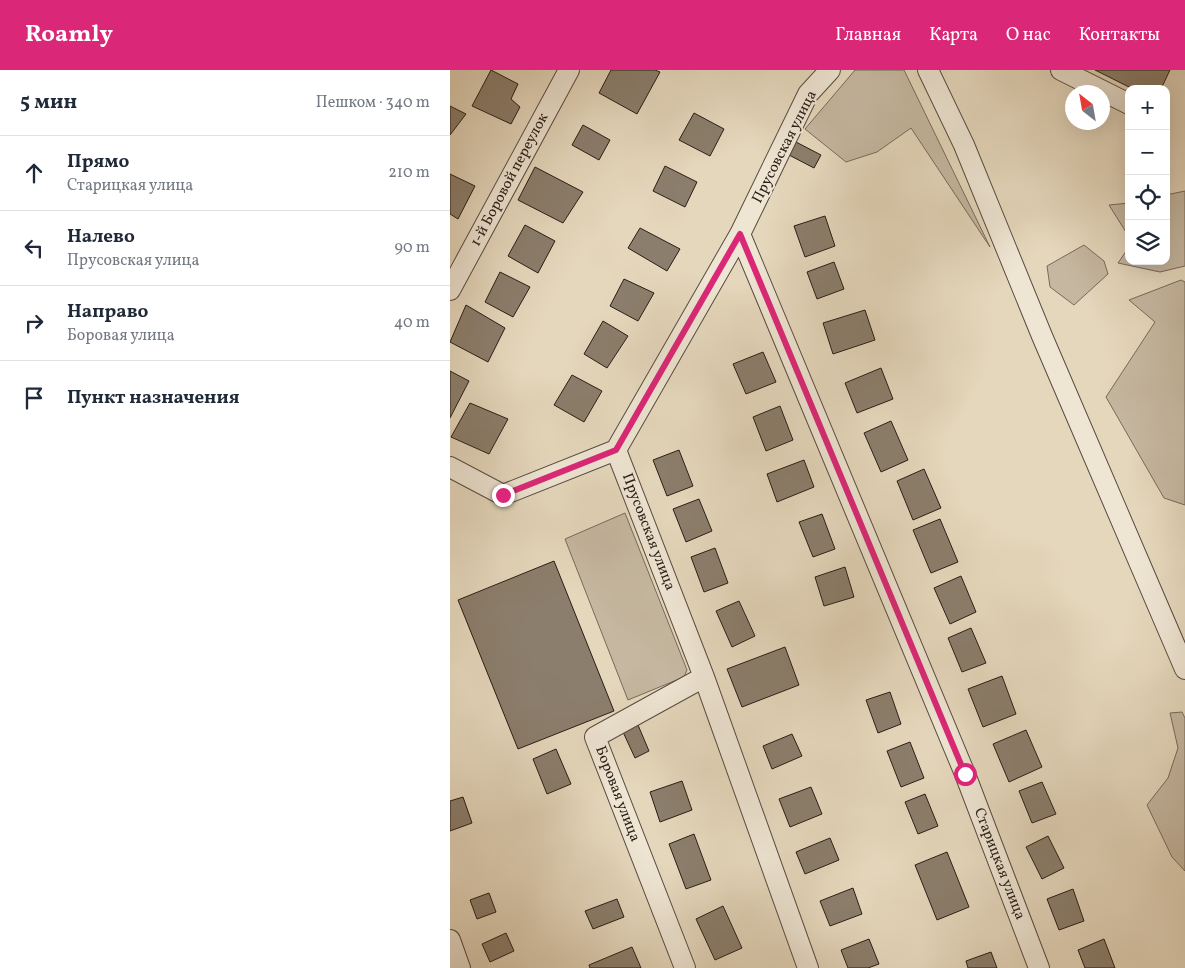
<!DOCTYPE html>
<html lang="ru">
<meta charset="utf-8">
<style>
:root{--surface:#fff;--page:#f2f2f3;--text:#1f2937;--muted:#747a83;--line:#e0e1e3;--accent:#db2777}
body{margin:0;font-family:Vollkorn,serif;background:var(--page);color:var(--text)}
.controls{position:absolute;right:15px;top:15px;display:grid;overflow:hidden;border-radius:10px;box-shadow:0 5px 20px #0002}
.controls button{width:45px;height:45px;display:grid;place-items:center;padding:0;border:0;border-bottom:1px solid var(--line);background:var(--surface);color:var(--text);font:25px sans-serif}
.compass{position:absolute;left:615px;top:15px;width:45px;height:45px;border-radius:50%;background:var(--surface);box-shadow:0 5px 20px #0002;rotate:329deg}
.stop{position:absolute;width:15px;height:15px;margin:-11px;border:4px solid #db2777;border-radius:50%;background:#fff}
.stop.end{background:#db2777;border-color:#fff;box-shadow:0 1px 5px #0008}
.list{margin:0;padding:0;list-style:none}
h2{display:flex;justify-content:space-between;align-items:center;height:65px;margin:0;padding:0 20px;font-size:21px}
h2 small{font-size:16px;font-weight:400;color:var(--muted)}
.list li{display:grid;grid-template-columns:32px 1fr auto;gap:15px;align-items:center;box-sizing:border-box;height:75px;padding:0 20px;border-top:1px solid var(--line)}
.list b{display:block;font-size:19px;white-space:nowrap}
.list p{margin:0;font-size:16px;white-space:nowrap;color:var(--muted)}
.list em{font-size:16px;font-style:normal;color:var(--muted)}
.icon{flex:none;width:28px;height:28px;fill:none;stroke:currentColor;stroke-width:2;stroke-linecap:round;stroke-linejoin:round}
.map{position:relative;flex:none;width:735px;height:898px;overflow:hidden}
header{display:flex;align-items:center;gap:30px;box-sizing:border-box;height:70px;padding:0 25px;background:var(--accent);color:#fff}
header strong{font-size:24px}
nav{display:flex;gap:28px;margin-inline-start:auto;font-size:18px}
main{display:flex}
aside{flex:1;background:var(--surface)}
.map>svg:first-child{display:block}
.green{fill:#c5b7a0;stroke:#776a5b}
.building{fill:#8b7e6c;stroke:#291d16}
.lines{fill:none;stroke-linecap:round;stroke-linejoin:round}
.minor-casing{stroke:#584c40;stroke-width:22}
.minor{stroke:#eee5d3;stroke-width:20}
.route{stroke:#db2777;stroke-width:6}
.labels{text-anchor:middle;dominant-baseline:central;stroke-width:4;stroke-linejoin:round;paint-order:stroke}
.street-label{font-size:15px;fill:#291d16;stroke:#eee5d3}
</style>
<header>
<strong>Roamly</strong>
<nav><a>Главная</a><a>Карта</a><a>О нас</a><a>Контакты</a></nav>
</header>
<main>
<aside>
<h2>5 мин<small>Пешком · 340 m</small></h2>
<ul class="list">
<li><svg class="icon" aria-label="ahead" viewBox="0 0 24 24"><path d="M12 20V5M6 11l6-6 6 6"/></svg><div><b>Прямо</b><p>Старицкая улица</p></div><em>210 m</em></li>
<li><svg class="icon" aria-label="left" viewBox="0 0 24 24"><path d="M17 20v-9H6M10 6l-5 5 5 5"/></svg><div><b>Налево</b><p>Прусовская улица</p></div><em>90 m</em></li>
<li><svg class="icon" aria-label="right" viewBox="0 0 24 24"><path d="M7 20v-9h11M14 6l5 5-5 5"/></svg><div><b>Направо</b><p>Боровая улица</p></div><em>40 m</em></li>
<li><svg class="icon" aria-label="arrive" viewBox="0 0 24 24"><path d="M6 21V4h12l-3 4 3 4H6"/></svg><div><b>Пункт назначения</b></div></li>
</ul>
</aside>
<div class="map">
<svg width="735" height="898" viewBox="0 0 735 898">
<rect width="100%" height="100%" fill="#e5d7bc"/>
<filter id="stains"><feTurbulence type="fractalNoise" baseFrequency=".004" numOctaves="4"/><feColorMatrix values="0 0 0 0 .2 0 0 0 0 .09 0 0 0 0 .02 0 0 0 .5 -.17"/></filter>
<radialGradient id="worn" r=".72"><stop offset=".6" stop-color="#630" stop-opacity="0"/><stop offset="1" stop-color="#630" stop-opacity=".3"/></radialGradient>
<!-- green -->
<path class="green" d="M405,0H454L540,177L461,58L427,82L396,92L355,59Z
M735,121V196L710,202L668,193L679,177V191H716V125Z
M679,133V167L659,135Z
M634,175L654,191L658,204L624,235L600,217L597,196Z
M731,210L735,212V435L714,428L656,327L705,252L679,230Z
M175,443L237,600L234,607L178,630L115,469Z
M732,642L735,648V801L722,787L697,735L718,708L728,678L720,643Z"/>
<!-- building -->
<path class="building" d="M41,0L68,14L61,29L70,37L61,54L22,36Z
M161,0H205L210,2L187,44L149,23Z
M645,0H720L711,19H683Z
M0,36L16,44L0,65Z
M244,43L274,59L260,86L229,70Z
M133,55L160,70L149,90L122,75Z
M346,72L371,85L364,98L339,85Z
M215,96L247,112L235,137L203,121Z
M85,97L133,122L113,153L68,130Z
M0,104L25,116L8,149L0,144Z
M375,146L385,176L355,187L344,156Z
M75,155L105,171L88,203L58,186Z
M190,158L230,179L217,201L178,178Z
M384,192L394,219L367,229L357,202Z
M50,202L80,217L63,247L35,232Z
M174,209L204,223L188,251L160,236Z
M16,235L55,258L38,292L0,272Z
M415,240L425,270L383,284L373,253Z
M153,251L178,266L157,298L134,284Z
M313,282L326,312L296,324L283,294Z
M431,298L443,329L407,343L395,313Z
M0,301L19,311L0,348Z
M122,305L152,321L134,352L104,335Z
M20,333L58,349L39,384L1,367Z
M330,336L343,370L316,381L303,347Z
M441,351L458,390L431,402L414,363Z
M229,380L243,416L217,426L203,390Z
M354,390L364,417L327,432L317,404Z
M474,399L491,438L463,450L447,411Z
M249,429L262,461L236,472L223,439Z
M372,444L385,479L363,487L349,452Z
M490,449L508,492L481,503L463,460Z
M265,478L278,513L254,522L241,487Z
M104,491L164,641L68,679L8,530Z
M395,497L404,527L374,536L365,507Z
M511,506L526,542L500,554L484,518Z
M289,531L305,566L282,577L266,541Z
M521,558L536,593L512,602L498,568Z
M335,577L349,615L292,637L277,599Z
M552,606L566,644L533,657L518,619Z
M440,622L451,654L428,663L416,630Z
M188,655L199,681L185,688L173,662Z
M576,660L592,697L559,712L543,674Z
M342,664L352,686L322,699L313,676Z
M460,672L474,708L451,717L437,681Z
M106,679L121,714L97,724L83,689Z
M232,711L242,740L210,752L200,722Z
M592,712L606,744L582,753L569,721Z
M361,717L372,744L340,757L329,729Z
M475,724L488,756L468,764L455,732Z
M13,727L22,753L0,761V731Z
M244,764L261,810L236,819L219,774Z
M598,766L614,798L592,809L576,777Z
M380,768L389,790L355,804L346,782Z
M497,782L519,837L487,850L465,795Z
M403,818L412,844L380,856L370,831Z
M623,819L634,851L609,860L597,829Z
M39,823L46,842L27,849L20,830Z
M167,829L174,847L143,859L135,841Z
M273,836L292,878L265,890L246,849Z
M56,863L64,881L40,892L32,874Z
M419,869L429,894L418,898H398L391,880Z
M654,869L665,898H635L628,880Z
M182,877L191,898H140L139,895Z
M541,882L547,898H518L516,891Z"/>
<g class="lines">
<defs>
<path id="minor" d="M478,0L514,75L592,266L735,599
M611,0L679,34
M290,164L515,704L589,898
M0,220L119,0
M0,397L53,425L166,380
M0,870L10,898
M235,898L145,667L254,607
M358,898L254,607L166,380L290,164L358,24L380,0"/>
</defs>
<!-- minor casing -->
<use href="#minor" class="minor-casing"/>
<!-- minor -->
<use href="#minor" class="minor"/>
</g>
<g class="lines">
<!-- route -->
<path class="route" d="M53,425L166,380L290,164L515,704"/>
</g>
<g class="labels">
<!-- street labels -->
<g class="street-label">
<text transform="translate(335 77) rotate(-63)">Прусовская улица</text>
<text transform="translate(60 110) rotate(-62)">1-й Боровой переулок</text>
<text transform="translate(198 462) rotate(69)">Прусовская улица</text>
<text transform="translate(167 724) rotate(69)">Боровая улица</text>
<text transform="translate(549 794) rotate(69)">Старицкая улица</text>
</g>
</g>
<rect width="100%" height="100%" filter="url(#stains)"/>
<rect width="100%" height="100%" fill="url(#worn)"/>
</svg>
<div class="controls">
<button>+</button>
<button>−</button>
<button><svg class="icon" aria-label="locate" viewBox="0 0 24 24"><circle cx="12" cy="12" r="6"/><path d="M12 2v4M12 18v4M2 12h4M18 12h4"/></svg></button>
<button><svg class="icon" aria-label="layers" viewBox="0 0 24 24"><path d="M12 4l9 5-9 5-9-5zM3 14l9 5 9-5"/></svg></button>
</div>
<svg class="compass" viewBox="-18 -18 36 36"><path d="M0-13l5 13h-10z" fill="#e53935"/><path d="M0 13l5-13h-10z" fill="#747a83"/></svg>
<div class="stop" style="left:515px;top:704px"></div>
<div class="stop end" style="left:53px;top:425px"></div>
</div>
</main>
